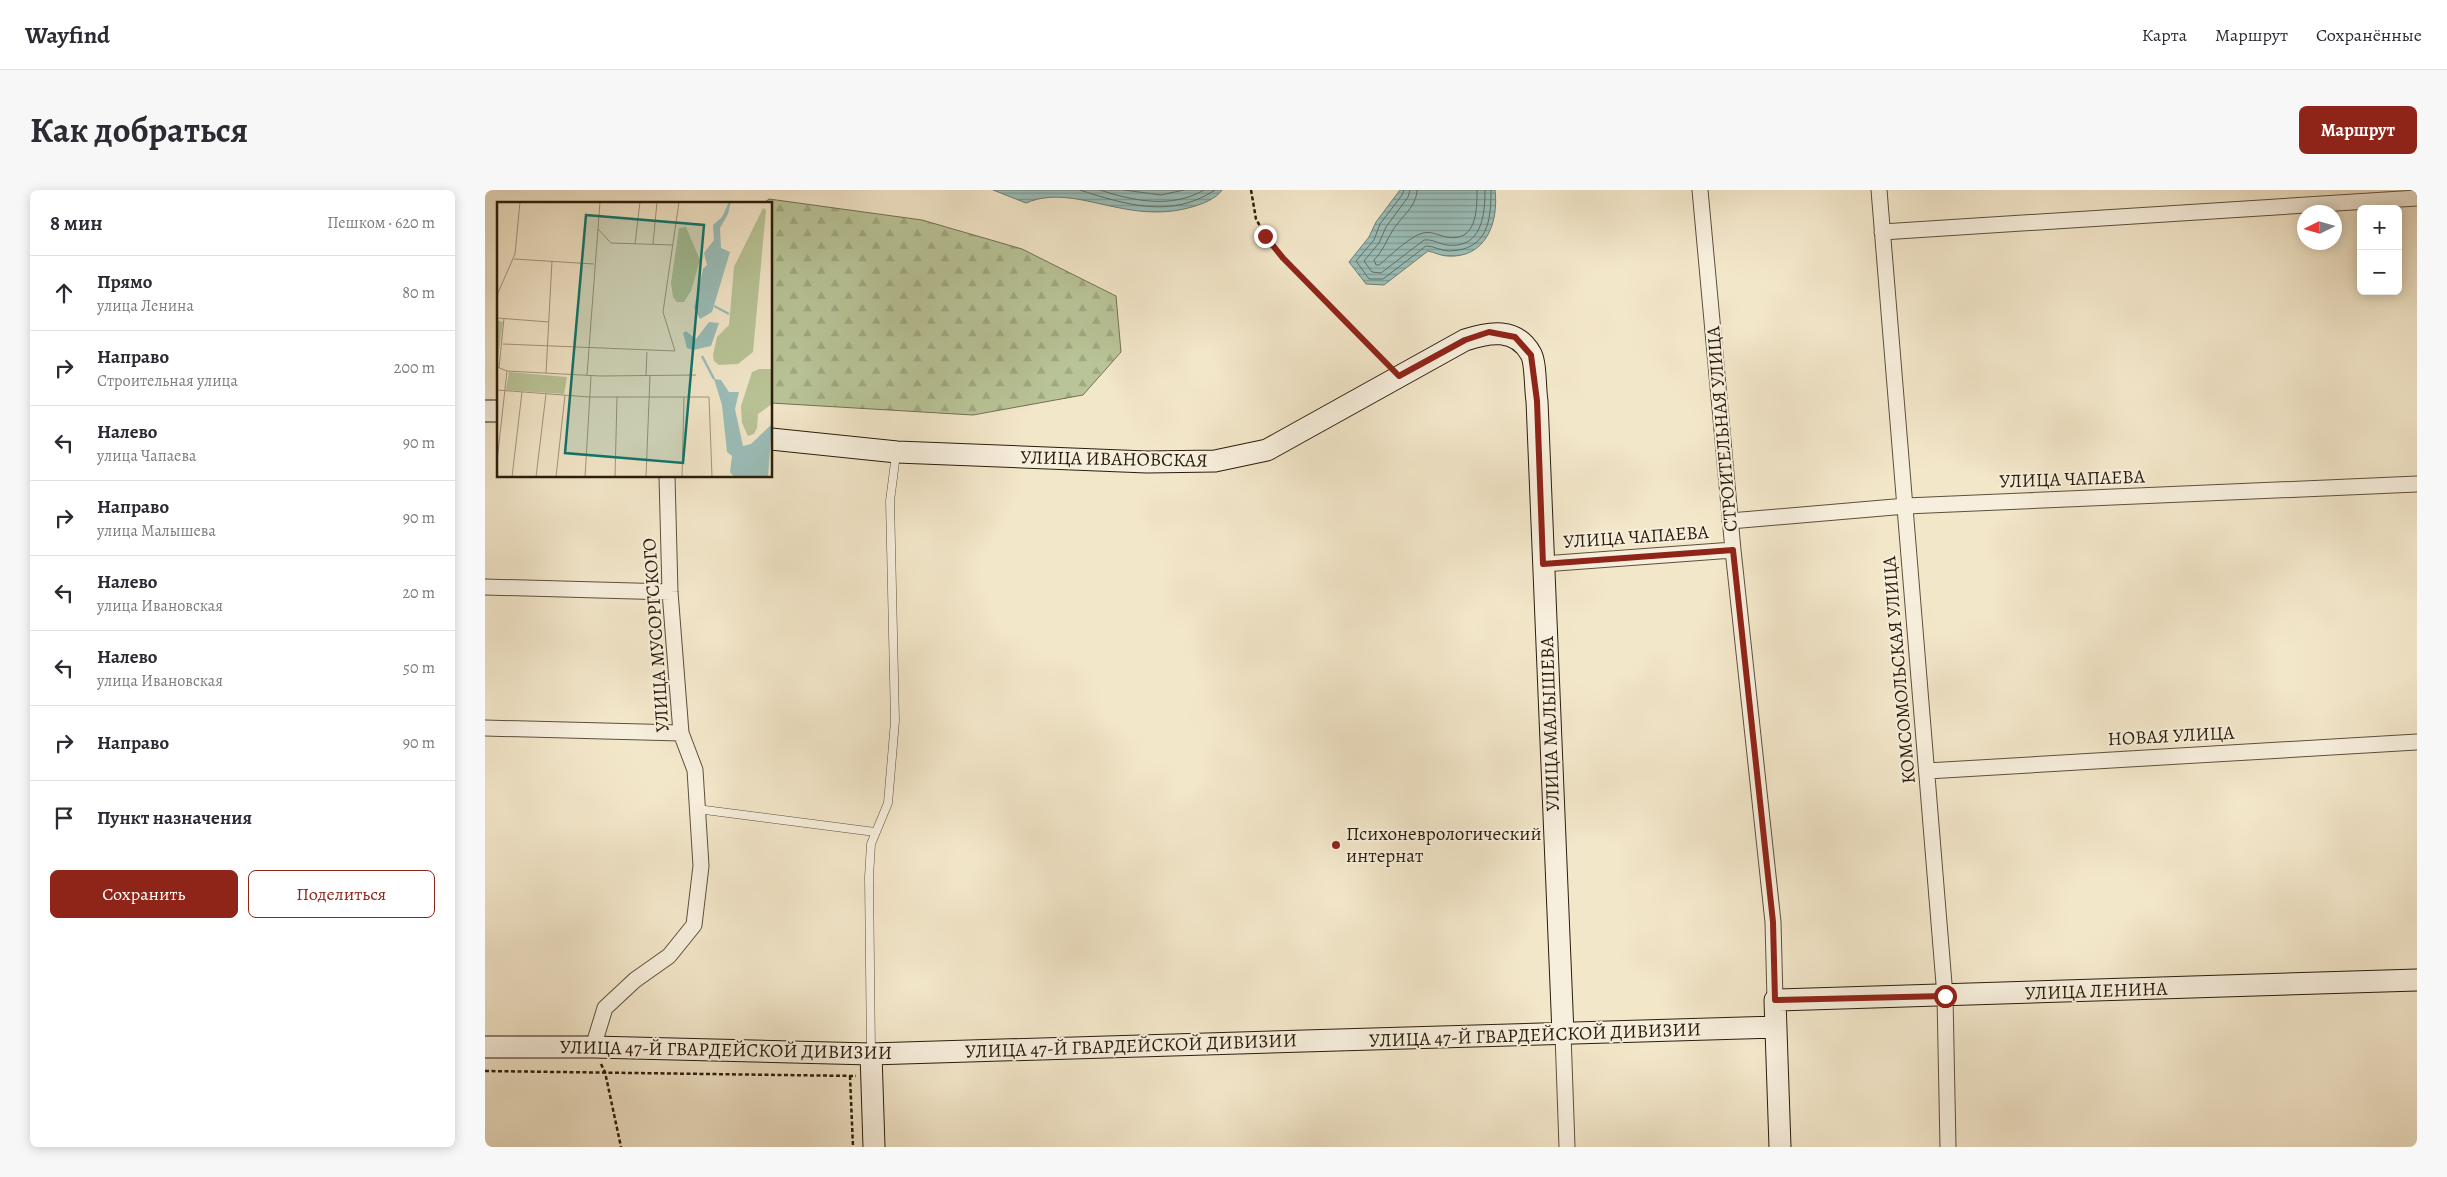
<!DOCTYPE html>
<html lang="ru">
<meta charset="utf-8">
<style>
:root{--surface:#fff;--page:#f7f7f7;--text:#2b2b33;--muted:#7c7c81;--line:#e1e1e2;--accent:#8f2418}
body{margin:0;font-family:Alegreya,serif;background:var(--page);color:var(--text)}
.controls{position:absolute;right:15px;top:15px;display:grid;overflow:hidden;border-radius:8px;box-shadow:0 2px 12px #0003}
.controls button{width:45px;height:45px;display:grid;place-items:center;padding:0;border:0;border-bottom:1px solid var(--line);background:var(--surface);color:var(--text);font:25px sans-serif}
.compass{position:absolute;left:1812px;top:15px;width:45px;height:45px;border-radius:50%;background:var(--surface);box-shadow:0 2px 12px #0003;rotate:265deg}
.stop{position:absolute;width:15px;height:15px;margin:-11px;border:4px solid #8f2418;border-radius:50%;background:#fff}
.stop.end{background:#8f2418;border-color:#fff;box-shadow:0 1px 5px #0008}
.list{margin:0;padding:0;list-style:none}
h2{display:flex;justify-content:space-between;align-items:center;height:65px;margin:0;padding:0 20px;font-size:21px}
h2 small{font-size:16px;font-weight:400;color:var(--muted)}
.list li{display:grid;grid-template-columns:32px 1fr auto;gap:15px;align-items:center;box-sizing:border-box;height:75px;padding:0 20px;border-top:1px solid var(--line)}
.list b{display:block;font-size:19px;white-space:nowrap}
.list p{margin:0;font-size:16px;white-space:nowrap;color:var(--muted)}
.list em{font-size:16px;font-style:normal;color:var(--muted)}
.actions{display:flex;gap:10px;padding:15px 20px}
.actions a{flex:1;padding:11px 0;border:1px solid var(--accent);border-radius:8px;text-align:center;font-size:18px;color:var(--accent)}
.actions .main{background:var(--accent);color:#fff}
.icon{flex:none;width:28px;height:28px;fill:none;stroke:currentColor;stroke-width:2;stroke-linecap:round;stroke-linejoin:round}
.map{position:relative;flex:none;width:1932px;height:957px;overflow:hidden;border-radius:8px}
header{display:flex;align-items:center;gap:30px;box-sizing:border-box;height:70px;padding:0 25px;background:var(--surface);border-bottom:1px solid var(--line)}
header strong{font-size:24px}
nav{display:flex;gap:28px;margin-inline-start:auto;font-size:18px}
.intro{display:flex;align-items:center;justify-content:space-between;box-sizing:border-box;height:120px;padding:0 30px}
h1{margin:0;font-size:35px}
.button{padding:12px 22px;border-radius:8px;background:var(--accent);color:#fff;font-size:18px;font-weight:700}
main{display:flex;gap:30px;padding:0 30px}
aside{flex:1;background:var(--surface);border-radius:8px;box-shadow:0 2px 12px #0003}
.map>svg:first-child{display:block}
.forest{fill:url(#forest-firs);stroke:#727152}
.water{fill:url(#water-rules);stroke:#6e7e74}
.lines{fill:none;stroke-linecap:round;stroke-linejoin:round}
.shore{stroke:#636e62;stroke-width:1}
.lane-casing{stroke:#5d503b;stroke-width:9}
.street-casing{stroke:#5d503b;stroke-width:17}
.secondary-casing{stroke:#2b1d0b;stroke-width:23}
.path{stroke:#2b1d0b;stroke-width:2.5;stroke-dasharray:4 2.5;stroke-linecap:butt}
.lane{stroke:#f7efdd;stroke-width:8}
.street{stroke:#f7efdd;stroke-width:15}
.secondary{stroke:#f7efdd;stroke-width:21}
.route{stroke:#8f2418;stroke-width:6}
.poi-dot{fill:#8f2418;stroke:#f7efdd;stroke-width:2}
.labels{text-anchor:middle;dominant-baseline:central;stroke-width:4;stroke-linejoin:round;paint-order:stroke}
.street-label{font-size:19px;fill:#2b1d0b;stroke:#f7efdd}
.poi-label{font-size:19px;fill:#2b1d0b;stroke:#f7efdd;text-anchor:start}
.inset-river{fill:none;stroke:#9bbfba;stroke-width:2.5}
.inset-road{fill:none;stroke:#a3967e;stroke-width:1}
.view{fill:#0f766e;fill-opacity:0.15;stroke:#0f766e;stroke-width:2.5}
.inset-edge{fill:none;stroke:#2b1d0b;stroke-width:2.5}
</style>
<header>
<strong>Wayfind</strong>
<nav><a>Карта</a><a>Маршрут</a><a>Сохранённые</a></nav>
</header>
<div class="intro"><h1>Как добраться</h1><a class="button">Маршрут</a></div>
<main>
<aside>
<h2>8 мин<small>Пешком · 620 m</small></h2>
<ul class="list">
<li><svg class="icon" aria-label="ahead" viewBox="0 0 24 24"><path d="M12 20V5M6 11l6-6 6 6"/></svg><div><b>Прямо</b><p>улица Ленина</p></div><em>80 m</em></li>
<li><svg class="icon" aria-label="right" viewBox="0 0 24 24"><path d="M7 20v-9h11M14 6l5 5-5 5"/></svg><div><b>Направо</b><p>Строительная улица</p></div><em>200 m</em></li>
<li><svg class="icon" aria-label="left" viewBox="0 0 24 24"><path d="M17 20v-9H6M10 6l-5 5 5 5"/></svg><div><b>Налево</b><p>улица Чапаева</p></div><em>90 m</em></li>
<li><svg class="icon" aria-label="right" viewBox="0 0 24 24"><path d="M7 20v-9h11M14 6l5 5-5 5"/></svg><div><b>Направо</b><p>улица Малышева</p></div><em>90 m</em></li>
<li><svg class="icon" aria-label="left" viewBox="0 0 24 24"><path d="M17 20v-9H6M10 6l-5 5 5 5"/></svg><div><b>Налево</b><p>улица Ивановская</p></div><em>20 m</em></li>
<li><svg class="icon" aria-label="left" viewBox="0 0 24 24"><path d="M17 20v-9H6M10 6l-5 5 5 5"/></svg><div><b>Налево</b><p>улица Ивановская</p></div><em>50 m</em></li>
<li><svg class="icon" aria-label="right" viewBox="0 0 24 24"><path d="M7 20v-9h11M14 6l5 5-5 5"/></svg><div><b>Направо</b></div><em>90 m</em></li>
<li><svg class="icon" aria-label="arrive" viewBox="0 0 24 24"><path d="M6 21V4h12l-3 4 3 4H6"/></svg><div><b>Пункт назначения</b></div></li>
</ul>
<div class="actions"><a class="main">Сохранить</a><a>Поделиться</a></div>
</aside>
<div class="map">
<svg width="1932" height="957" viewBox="0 0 1932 957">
<defs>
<pattern id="forest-firs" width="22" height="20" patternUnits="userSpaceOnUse" patternTransform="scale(1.25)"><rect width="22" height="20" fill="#b9c598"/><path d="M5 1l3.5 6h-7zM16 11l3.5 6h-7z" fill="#9fa982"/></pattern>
<pattern id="water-rules" width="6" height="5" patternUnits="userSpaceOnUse" patternTransform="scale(1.25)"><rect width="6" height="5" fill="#9bbfba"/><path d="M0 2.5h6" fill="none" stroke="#7f9b95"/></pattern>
</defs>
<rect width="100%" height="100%" fill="#f3e7ca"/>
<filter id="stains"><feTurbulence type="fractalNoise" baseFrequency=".004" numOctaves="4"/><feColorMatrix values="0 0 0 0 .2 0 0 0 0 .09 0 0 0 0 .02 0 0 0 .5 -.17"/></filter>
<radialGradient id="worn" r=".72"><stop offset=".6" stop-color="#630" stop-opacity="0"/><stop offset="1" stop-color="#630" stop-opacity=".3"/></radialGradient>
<!-- forest -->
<path class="forest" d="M284,9L437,30L537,59L631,106L636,162L598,205L488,225L286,213V14H278Z"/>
<!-- water -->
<path class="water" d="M508,0H737C731,9 717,14 707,17C683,24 660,23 635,18C603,12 571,0 541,13Z
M915,0H1010C1014,32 1001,69 962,66C956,66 949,62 943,61L899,95L881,94L864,72L884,47L891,32Z"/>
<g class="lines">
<!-- shore -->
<path class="shore" d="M595,0C641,15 687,29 730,0
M615,0C648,11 687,19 719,0
M639,0L676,5L699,0
M919,0L917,5L895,34L889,50L871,71L884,89H898L941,56C949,56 956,61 964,61C1003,60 1006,31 1006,0
M925,0L923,7L901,37L894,53L879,71L887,82L896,83L939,50C948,49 954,54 962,55C997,59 1000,25 1000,0
M932,0C932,16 916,27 908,40C901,51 898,61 889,70L891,75H894C905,66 925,46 938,43C946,41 953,45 961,47C992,53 992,20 992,0"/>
<defs>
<path id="lane" d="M212,619L390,642
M386,863L384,687L386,654L403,613L410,531L405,311L411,264"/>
<path id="street" d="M1215,0L1248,360L1288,732L1290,810
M1394,0L1460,806L1463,957
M1397,42L1932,8
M1245,331L1421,316L1932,294
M1058,374L1248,360
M0,397L185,402
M0,538L196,543
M1442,581L1932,552
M1078,844L1082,957
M108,857L120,818L150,790L184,766L209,735L216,676L210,580L196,543L185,402L182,286"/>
<path id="secondary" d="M0,221H14
M286,249L412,262L662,272L730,271L782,260L980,150C1004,142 1031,137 1046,164C1051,173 1050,200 1052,211L1078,844
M0,857H108L386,864L1291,837
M386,864L389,957
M1295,957L1290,810L1932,790"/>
</defs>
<!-- lane casing -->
<use href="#lane" class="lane-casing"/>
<!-- street casing -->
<use href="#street" class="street-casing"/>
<!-- secondary casing -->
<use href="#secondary" class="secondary-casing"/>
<!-- path -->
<path class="path" d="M766,0L771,29L780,45L798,68L902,174
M116,874L120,882L136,957
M0,881L371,886
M365,886L368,957"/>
<!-- lane -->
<use href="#lane" class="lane"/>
<!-- street -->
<use href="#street" class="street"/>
<!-- secondary -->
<use href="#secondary" class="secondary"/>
</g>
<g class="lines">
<!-- route -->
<path class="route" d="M780,46L798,68L914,186L980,150L1004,142L1030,147L1046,165L1052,211L1058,374L1248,360L1288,732L1290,810L1460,806"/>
</g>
<!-- markers -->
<circle class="poi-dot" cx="851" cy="655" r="5"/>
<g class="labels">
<!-- street labels -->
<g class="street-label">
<text transform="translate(1237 239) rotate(-95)">СТРОИТЕЛЬНАЯ УЛИЦА</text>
<text transform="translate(629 269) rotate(1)">УЛИЦА ИВАНОВСКАЯ</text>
<text transform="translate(1587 289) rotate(-2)">УЛИЦА ЧАПАЕВА</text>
<text transform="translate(1151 347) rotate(-4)">УЛИЦА ЧАПАЕВА</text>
<text transform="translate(171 445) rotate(-94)">УЛИЦА МУСОРГСКОГО</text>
<text transform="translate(1414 480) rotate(-95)">КОМСОМОЛЬСКАЯ УЛИЦА</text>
<text transform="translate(1065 534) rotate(-92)">УЛИЦА МАЛЫШЕВА</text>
<text transform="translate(1686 546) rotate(-3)">НОВАЯ УЛИЦА</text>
<text transform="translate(1611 801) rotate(-2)">УЛИЦА ЛЕНИНА</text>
<text transform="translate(1050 845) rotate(-2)">УЛИЦА 47-Й ГВАРДЕЙСКОЙ ДИВИЗИИ</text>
<text transform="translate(646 856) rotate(-2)">УЛИЦА 47-Й ГВАРДЕЙСКОЙ ДИВИЗИИ</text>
<text transform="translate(241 860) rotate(1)">УЛИЦА 47-Й ГВАРДЕЙСКОЙ ДИВИЗИИ</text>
</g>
<!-- poi labels -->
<g class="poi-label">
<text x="861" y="644">Психоневрологический<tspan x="861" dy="22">интернат</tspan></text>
</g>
</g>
<!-- overview -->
<g transform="translate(12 12)">
<rect width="275" height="275" fill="#f3e7ca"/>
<path d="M0,118L6,120L0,164ZM12,170L70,175L67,192L9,188Z" fill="#b9c598"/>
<path d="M266,6L269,8L256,150L241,162L222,163L217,159L216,153L220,135L232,123L237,65ZM189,25L203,58L194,89L187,100H180L176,95L174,81L182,26ZM262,167H275V202L261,212L260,226L257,232L251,234L245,221L244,204L255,170Z" fill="#b9c598"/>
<path d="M232,0H234L231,12L223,26L224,46L233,50L215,110L203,117L197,106L206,67L210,63L207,51L217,38L216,23L225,15ZM212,120L222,121L214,144L196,148L190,146L186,131L189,129L199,137ZM217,177L224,178L232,190H242L238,207L246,244L254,242L275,222L271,275H237L233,270L235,254L230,250L225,203Z" fill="#9bbfba"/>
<path class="inset-river" d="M217,104L232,112M205,154L217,177"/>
<path class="inset-road" d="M101,27L114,41L176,43M138,42L143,0M156,42L160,0M17,57L97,62M0,93L18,52L23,0M0,116L52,120M6,142L178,149L166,110L182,0M0,165L10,169L103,174L199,173M2,166L7,116M49,171L55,59M90,173L103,0M149,173L150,150M0,188L92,195H212L215,275M0,259L10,169M15,275L25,190M39,275L49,192M59,275L68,193M88,275L94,174M118,275L120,195M149,275L153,173M185,275L187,195"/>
<path class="view" d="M89,13L207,23L186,261L68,251Z"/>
<rect width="275" height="275" class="inset-edge"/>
</g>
<rect width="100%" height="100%" filter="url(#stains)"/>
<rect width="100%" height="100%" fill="url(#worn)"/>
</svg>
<div class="controls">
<button>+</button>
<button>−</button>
</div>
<svg class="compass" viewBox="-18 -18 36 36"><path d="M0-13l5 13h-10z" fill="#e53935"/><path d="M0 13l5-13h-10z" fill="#7c7c81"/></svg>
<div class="stop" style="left:1460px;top:806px"></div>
<div class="stop end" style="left:780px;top:46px"></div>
</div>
</main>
